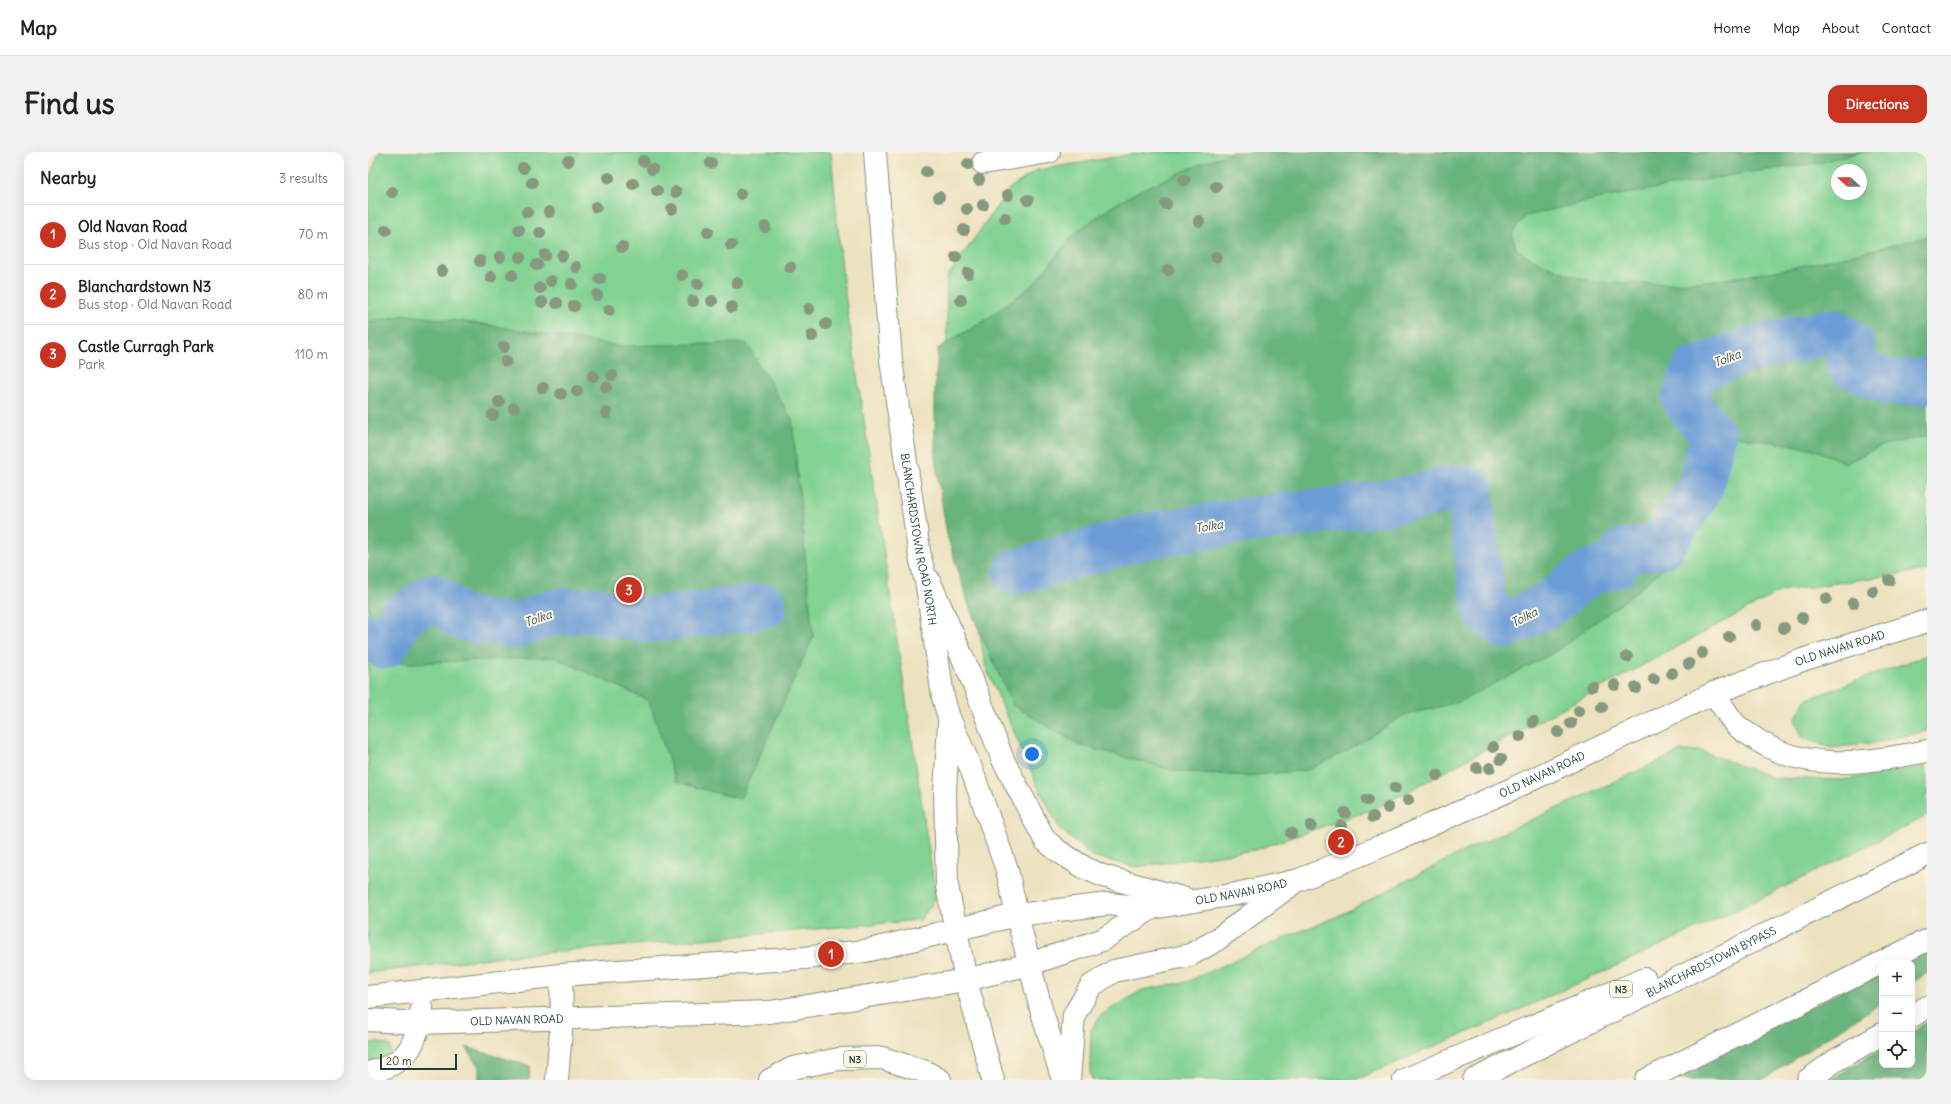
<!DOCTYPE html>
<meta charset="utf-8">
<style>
:root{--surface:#fff;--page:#f2f2f2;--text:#222;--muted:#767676;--line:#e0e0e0;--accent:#c8321e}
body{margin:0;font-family:Delius,sans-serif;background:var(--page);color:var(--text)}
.controls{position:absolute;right:12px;bottom:12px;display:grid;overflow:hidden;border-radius:8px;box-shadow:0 4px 16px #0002}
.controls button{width:36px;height:36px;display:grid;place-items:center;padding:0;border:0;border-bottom:1px solid var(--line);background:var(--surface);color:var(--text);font:20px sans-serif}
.compass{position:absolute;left:1463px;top:12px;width:36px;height:36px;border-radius:50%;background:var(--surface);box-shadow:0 4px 16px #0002;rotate:292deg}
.scale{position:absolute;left:12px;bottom:10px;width:77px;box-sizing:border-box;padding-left:4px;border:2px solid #1f3d34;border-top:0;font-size:11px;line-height:14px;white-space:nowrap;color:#1f3d34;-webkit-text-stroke:3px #fcf5e5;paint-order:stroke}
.you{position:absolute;left:664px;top:602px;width:14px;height:14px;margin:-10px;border:3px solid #fff;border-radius:50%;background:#1a73e8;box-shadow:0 0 0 6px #1a73e833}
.badge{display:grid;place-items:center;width:26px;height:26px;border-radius:50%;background:var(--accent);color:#fff;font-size:13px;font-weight:700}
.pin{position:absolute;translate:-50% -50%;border:2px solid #fff;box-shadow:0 1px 4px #0006}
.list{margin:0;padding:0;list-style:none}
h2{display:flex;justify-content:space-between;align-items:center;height:52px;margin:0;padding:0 16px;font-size:17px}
h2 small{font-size:13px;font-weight:400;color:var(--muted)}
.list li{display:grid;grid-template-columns:26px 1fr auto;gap:12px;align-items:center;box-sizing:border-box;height:60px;padding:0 16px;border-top:1px solid var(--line)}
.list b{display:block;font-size:15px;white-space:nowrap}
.list p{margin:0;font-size:13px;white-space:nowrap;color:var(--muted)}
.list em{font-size:13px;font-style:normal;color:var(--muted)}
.icon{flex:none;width:22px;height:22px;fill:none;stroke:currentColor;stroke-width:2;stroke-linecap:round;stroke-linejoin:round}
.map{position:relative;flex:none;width:1559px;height:928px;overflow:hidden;border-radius:12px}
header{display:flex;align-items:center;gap:24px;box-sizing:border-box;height:56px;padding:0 20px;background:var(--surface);border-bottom:1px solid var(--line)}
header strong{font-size:19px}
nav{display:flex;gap:22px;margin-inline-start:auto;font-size:14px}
.intro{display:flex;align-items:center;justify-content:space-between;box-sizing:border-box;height:96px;padding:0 24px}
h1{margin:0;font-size:28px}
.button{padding:10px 18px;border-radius:12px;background:var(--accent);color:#fff;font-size:14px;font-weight:700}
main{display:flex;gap:24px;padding:0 24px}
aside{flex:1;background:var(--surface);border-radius:12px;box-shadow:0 4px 16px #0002}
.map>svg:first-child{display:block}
.green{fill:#81d293;stroke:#508864;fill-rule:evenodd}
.forest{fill:#68b47d;stroke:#447858}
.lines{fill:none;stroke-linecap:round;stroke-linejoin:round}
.river{stroke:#6c9dd6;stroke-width:46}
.minor-casing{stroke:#86907a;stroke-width:24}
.major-casing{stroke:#86907a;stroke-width:24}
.highway-casing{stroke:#86907a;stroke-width:24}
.minor{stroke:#fff;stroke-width:22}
.major{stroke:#fff;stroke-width:22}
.highway{stroke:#fff;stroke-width:22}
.tree{fill:#86987d}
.labels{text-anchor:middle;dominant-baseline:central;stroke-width:4;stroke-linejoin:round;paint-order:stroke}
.shield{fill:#fcf5e5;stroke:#617469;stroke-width:1}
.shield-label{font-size:10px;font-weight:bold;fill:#1f3d34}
.street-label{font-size:11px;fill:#1f3d34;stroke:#fcf5e5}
.water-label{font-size:12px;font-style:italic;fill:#365a65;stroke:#fcf5e5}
</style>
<header>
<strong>Map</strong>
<nav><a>Home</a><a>Map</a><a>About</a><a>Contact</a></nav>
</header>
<div class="intro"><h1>Find us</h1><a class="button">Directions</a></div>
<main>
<aside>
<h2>Nearby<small>3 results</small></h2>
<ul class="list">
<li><span class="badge">1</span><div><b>Old Navan Road</b><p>Bus stop · Old Navan Road</p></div><em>70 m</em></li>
<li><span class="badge">2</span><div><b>Blanchardstown N3</b><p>Bus stop · Old Navan Road</p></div><em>80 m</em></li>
<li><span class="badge">3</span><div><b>Castle Curragh Park</b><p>Park</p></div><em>110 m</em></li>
</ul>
</aside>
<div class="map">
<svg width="1559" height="928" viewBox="0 0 1559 928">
<rect width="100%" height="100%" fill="#fcf5e5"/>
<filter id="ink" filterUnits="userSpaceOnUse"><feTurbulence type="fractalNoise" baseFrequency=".025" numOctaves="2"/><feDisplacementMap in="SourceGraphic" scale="8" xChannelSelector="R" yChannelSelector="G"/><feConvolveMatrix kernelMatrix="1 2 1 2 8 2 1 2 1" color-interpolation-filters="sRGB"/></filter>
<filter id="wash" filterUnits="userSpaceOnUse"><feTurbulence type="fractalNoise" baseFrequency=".012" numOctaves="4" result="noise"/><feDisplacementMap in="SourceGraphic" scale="16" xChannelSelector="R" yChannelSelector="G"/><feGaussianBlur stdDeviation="0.9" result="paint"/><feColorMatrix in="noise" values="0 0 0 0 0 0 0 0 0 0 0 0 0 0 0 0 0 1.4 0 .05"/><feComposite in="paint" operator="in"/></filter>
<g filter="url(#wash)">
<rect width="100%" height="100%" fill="#ece2c0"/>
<!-- green -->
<path class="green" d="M11,0H463L475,129L568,746L552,768L130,805L0,821V30Z
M778,0H1559V418L1413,439L1009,656L887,698L767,715L724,704L692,677L669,633L618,516L578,299L579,125L642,36L669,18ZM1469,18H1493V42H1469Z
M1559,503V579L1505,591L1463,596L1435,586L1427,568L1437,548Z
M1313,599H1333L1406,626L1474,628L1559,614V664L1398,744L1235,820L1131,867L987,928H724L722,920L723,878L733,863L774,838L818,830L923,783L966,766L1098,698Z
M10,890L21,893L23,900L17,905L0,911V891Z"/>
<!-- forest -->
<path class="forest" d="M866,0H1492L1450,11L1376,21L1228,47L1157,64L1144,82L1148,97C1167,110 1196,121 1218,128C1231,132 1249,130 1263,131C1364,136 1461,107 1559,85V284L1515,293L1478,311L1443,296L1361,283L1329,303L1297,414L1267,441L1185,501L1091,550L1036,563L981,598L940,618L878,624L808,619L711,593L645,553L603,460L579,383L567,307V238L570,196L616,169L666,132L707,81L737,59L772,38L835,11Z
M39,163L113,172L250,194L378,191L424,267L445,485L372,647L308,630L281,549L186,505L42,511L0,507V170Z
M1559,796V821L1544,831V811H1529Z
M1514,819V850L1394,928H1309L1397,878Z
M1559,870V928H1462L1514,896V913H1544V879Z
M98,895L162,914L161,928H111V915Z"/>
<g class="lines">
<!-- river -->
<path class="river" d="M648,420L777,384L863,370L1012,352L1089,336L1102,338L1106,382L1117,458L1137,474L1181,452L1222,420L1247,414L1256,399L1294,394L1332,336L1345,283L1316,247L1327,218L1377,199L1464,179L1484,192L1481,212L1517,230H1553L1559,228
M0,485L17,494L33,465L66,445L96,467L148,474L185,460L225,458L282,468L396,454"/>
</g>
</g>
<g filter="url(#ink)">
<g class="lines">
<defs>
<g id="minor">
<path d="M615,11L681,0"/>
<path d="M561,428L603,525L635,608L677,688L690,699L717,716L735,724L818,747"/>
<path id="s1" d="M0,845L193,823L436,806L497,799L649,763L740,752L784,756L868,742L931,728L1026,689L1144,637L1346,541L1437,507L1559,469"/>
<path id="s2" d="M0,868L51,871L402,860L598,828L662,812L734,788L784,756"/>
<path d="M0,921C41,911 47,895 54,856"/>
<path d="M701,928L706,863L723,834L746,819L822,803L847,789L923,733"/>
</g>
<g id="major">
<path id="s3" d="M507,0L523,208L552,405L559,434L575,545L581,566L603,616L639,718L649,763L673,857L695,928"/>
<path d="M581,572L577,639L579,734L598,828L625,928"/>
</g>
<g id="highway">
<path d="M1346,541C1353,551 1359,563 1367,572C1371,576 1377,580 1382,583C1433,622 1500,611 1559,599"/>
<path d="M1544,864L1559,855"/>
<path d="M189,928L194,866L193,823"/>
<path d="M402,928L425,916L471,907L514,906L558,920L572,928"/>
<path d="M1036,928L1277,827"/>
<path id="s4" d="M1106,928L1559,702"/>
<path d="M1278,928L1559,788"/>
<path d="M1440,928L1468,908L1514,882"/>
</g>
</defs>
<!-- minor casing -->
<use href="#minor" class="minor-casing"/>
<!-- major casing -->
<use href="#major" class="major-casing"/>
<!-- highway casing -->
<use href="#highway" class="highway-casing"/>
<!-- minor -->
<use href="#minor" class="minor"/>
<!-- major -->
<use href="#major" class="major"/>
<!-- highway -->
<use href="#highway" class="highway"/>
</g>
<!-- trees -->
<g class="tree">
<circle cx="200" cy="9" r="6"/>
<circle cx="275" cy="9" r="6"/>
<circle cx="343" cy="11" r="6"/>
<circle cx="600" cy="12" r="6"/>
<circle cx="155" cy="16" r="6"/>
<circle cx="284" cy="17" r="6"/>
<circle cx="558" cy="20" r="6"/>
<circle cx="241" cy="26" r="6"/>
<circle cx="611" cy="28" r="6"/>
<circle cx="816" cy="28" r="6"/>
<circle cx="164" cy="31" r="6"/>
<circle cx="265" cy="32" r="6"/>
<circle cx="848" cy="35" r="6"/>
<circle cx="289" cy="39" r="6"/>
<circle cx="24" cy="40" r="6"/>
<circle cx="308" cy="40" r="6"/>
<circle cx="373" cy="42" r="6"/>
<circle cx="640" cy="43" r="6"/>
<circle cx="571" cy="45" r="6"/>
<circle cx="660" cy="48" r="6"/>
<circle cx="798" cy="52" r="6"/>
<circle cx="615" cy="53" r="6"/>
<circle cx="228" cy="55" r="6"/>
<circle cx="304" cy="57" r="6"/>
<circle cx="599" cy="57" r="6"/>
<circle cx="159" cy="60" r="6"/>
<circle cx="181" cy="60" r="6"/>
<circle cx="637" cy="66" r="6"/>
<circle cx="831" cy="69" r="6"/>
<circle cx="397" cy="75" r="6"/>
<circle cx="18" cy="78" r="6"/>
<circle cx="151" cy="78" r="6"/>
<circle cx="596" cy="78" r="6"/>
<circle cx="340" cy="80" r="6"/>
<circle cx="172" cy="81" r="6"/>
<circle cx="363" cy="93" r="6"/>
<circle cx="254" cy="95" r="6"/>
<circle cx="177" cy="103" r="6"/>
<circle cx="194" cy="104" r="6"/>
<circle cx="132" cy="105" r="6"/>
<circle cx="152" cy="105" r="6"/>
<circle cx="588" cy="105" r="6"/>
<circle cx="848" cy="105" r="6"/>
<circle cx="112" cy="109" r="6"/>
<circle cx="169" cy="113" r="6"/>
<circle cx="208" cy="115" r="6"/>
<circle cx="422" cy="115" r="6"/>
<circle cx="800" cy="118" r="6"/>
<circle cx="74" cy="119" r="6"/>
<circle cx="600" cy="121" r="6"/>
<circle cx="144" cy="123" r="6"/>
<circle cx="314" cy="123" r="6"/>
<circle cx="123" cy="125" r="6"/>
<circle cx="232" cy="127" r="6"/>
<circle cx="183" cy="129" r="6"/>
<circle cx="369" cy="131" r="6"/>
<circle cx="204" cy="132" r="6"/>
<circle cx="330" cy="132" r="6"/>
<circle cx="172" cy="136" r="6"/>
<circle cx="229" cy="143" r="6"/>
<circle cx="593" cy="148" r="6"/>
<circle cx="325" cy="149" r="6"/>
<circle cx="344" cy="149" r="6"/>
<circle cx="174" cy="150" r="6"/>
<circle cx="189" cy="151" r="6"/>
<circle cx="206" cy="154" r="6"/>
<circle cx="364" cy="155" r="6"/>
<circle cx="441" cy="157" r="6"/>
<circle cx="241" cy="158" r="6"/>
<circle cx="458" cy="172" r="6"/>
<circle cx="444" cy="184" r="6"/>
<circle cx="136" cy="195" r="6"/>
<circle cx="138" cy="209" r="6"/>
<circle cx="244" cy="223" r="6"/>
<circle cx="225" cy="224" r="6"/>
<circle cx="238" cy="235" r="6"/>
<circle cx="175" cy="236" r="6"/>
<circle cx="209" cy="239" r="6"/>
<circle cx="193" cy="242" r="6"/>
<circle cx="131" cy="250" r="6"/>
<circle cx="146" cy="256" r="6"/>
<circle cx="238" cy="261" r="6"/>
<circle cx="125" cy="263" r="6"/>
<circle cx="1521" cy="428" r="6"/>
<circle cx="1505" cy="439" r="6"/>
<circle cx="1458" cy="447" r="6"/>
<circle cx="1485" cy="451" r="6"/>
<circle cx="1434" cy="466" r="6"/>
<circle cx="1388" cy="473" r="6"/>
<circle cx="1416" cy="476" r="6"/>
<circle cx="1361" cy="485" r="6"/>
<circle cx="1334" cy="501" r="6"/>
<circle cx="1259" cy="505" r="6"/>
<circle cx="1321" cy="512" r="6"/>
<circle cx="1304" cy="521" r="6"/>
<circle cx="1286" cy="527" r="6"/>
<circle cx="1247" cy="533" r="6"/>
<circle cx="1224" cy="534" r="6"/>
<circle cx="1268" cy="536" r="6"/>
<circle cx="1234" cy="555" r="6"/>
<circle cx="1211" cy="559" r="6"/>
<circle cx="1165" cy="570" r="6"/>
<circle cx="1203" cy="571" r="6"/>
<circle cx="1190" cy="580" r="6"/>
<circle cx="1152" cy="584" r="6"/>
<circle cx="1125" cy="595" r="6"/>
<circle cx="1133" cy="607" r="6"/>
<circle cx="1109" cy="616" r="6"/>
<circle cx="1122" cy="616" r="6"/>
<circle cx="1069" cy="623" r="6"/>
<circle cx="1027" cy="636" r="6"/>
<circle cx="999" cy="648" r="6"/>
<circle cx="1040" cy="648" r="6"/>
<circle cx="1020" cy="656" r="6"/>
<circle cx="977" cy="661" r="6"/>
<circle cx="1005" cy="665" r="6"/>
<circle cx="943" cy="674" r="6"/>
<circle cx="973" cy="674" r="6"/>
<circle cx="923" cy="681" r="6"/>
</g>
</g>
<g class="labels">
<!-- shield labels -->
<g class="shield">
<rect x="1242" y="829" width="22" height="16" rx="3"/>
<rect x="476" y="899" width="22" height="16" rx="3"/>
</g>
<g class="shield-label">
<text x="1253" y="837">N3</text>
<text x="487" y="907">N3</text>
</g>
<!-- street labels -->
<g class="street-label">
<text stroke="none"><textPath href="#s3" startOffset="390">BLANCHARDSTOWN ROAD NORTH</textPath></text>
<text stroke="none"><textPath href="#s1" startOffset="1530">OLD NAVAN ROAD</textPath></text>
<text stroke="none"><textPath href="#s1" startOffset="1206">OLD NAVAN ROAD</textPath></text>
<text stroke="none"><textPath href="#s1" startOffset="882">OLD NAVAN ROAD</textPath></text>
<text stroke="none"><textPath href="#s4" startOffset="265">BLANCHARDSTOWN BYPASS</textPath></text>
<text stroke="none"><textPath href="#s2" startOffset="149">OLD NAVAN ROAD</textPath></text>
</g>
<!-- water labels -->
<g class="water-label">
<text transform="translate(1359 206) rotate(-20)">Tolka</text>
<text transform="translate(841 374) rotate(-9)">Tolka</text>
<text transform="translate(1156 465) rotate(-27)">Tolka</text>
<text transform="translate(170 466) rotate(-19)">Tolka</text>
</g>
</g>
</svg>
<div class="controls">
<button>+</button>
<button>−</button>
<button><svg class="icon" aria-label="locate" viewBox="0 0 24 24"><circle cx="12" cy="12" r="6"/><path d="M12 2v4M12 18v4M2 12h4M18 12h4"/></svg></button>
</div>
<svg class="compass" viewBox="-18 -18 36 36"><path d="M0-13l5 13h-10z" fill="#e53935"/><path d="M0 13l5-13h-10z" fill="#767676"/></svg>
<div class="scale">20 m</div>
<div class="you"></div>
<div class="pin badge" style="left:463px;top:802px">1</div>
<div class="pin badge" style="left:973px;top:690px">2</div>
<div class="pin badge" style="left:261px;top:438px">3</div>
</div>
</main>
